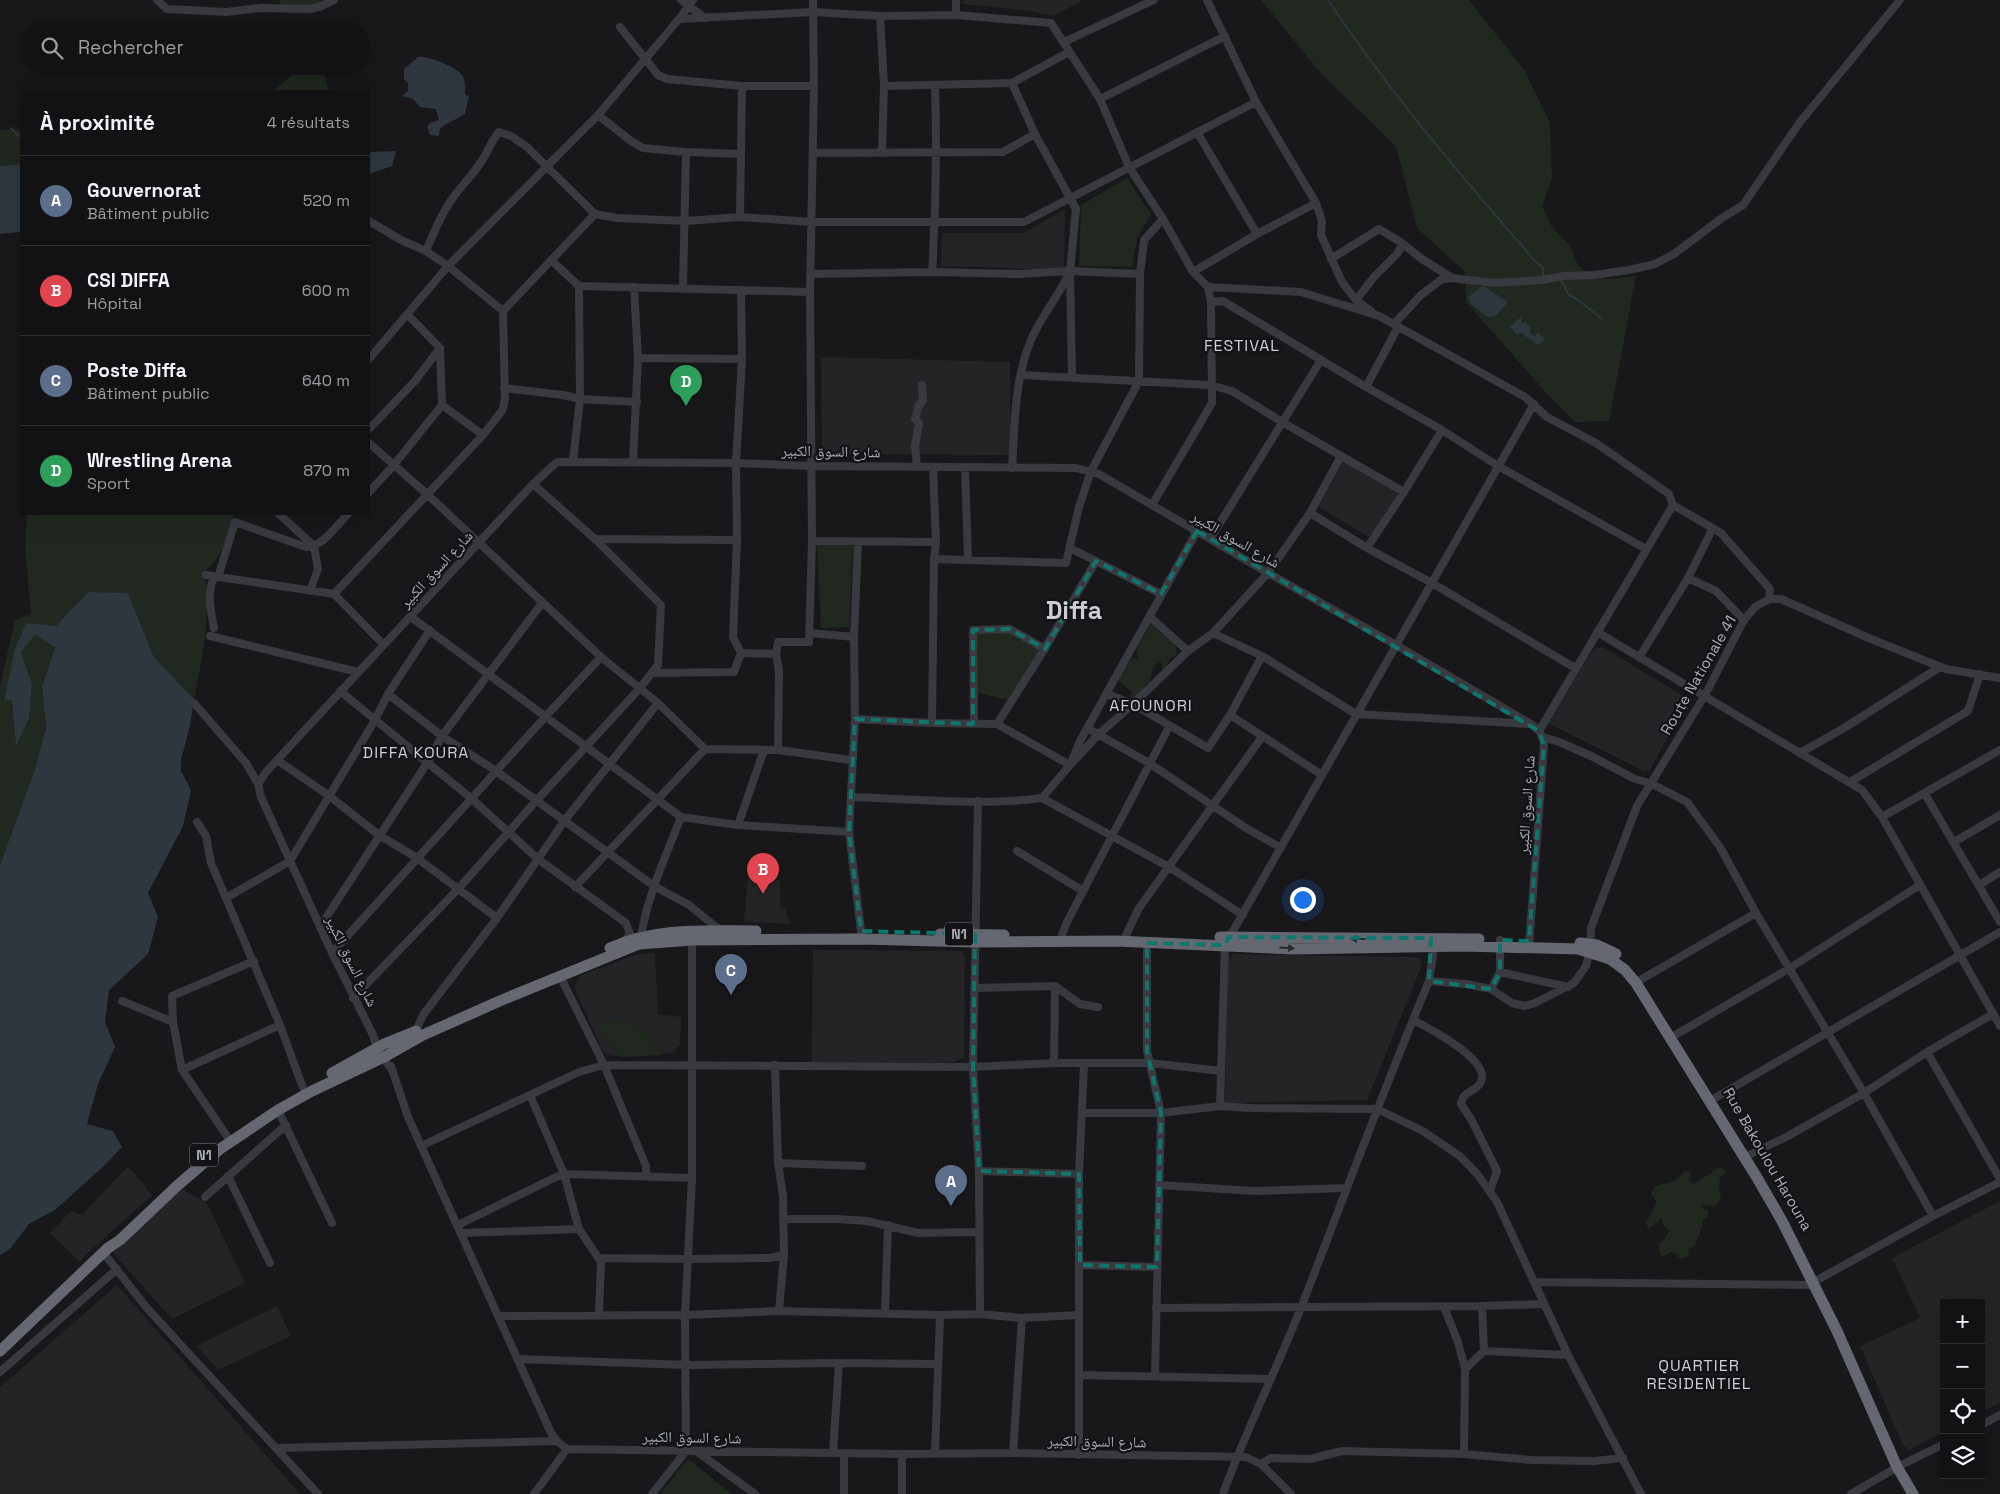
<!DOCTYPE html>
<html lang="fr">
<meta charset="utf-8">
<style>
:root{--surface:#121214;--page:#1b1b1d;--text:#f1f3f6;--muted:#9c9ea0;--line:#313234;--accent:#2563eb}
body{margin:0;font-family:"Space Grotesk","Noto Naskh Arabic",sans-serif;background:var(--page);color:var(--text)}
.controls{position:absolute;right:15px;bottom:15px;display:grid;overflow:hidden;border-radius:0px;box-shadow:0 5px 20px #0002}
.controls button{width:45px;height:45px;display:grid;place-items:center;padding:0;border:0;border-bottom:1px solid var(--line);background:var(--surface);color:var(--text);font:25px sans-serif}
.you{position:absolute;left:1302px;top:899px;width:18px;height:18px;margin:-12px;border:4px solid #fff;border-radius:50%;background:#1a73e8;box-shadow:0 0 0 8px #1a73e833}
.badge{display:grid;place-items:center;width:32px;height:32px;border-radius:50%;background:var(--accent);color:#fff;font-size:16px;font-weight:700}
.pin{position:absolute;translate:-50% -41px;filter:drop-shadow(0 1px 2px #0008)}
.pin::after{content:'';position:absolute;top:26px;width:18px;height:15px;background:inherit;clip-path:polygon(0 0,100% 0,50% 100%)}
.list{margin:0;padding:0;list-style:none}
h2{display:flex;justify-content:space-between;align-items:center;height:65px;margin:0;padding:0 20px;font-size:21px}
h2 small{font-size:16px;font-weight:400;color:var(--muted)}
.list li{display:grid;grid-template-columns:32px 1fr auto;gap:15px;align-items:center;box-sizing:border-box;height:90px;padding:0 20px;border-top:1px solid var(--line)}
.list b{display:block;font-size:19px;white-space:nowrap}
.list p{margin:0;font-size:16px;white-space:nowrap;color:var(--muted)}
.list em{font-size:16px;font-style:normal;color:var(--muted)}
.icon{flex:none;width:28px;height:28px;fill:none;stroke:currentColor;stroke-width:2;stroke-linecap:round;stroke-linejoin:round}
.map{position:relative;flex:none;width:2000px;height:1494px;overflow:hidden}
.search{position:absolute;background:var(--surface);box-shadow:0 5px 20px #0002;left:20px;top:20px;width:350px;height:55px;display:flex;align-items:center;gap:12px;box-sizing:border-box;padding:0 18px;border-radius:28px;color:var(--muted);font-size:19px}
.panel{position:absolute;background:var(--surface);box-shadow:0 5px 20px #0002;left:20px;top:90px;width:350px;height:425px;border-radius:0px}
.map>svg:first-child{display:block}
.built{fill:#242427}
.green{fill:#202820}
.water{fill:#2e373e}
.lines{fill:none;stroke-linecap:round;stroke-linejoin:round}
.stream{stroke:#2e373e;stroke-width:2}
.minor{stroke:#393a3f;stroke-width:8}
.highway{stroke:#656870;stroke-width:11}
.oneway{fill:#28282c}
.marked{fill:none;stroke:#0f766e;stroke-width:4;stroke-dasharray:10 6;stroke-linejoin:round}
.labels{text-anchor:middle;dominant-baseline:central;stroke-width:4.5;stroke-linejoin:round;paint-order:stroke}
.shield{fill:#131315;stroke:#7d8088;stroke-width:1}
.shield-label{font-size:14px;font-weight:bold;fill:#aaafb9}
.street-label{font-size:15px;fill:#aaafb9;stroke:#131315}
.neighbourhood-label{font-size:16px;letter-spacing:1px;fill:#cbced5;stroke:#131315}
.town-label{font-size:25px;font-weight:bold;fill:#cbced5;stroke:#131315}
</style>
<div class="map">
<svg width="2000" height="1494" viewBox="0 0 2000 1494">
<rect width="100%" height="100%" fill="#18181a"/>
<!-- built -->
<path class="built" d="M964,0H1083L1054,16L1029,11L963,4Z
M1065,209L1064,270L941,266L942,233H1023Z
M821,357L1010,362L1011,455L822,454Z
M1345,459L1399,491L1371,538L1318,507Z
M1603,647L1688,699L1650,770L1644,771L1546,722L1594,649Z
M748,876L780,880V907L785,909L790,924L744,921Z
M813,950L961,951L965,957L964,1057L955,1062H812Z
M655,953L658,1014L681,1017L680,1045L672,1053L612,1056L603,1052L574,987L579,976L635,955Z
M1232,954L1413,957L1419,958L1422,965L1367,1100L1225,1103L1228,957L1232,956Z
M128,1166L152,1195L79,1261L50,1233L71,1211L82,1215Z
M182,1189L207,1203L245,1283L172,1319L112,1252Z
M2000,1201V1403L1981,1412V1303H1944V1432L1909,1450L1903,1445L1860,1346L1920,1318L1892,1258Z
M117,1285L300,1494H0V1387Z
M277,1306L291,1336L218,1370L197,1346Z"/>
<!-- green -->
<path class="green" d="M279,0H337L293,11L282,9Z
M1261,0H1469L1525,71L1550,123L1552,179L1542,206L1552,227L1570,246L1578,265L1591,278L1611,279L1636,276L1609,421L1575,422L1549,396L1466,302L1465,272L1417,228L1396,147L1318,70Z
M301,66H316L323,72L329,91H274Z
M21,129V164L0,166V130Z
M1127,178L1151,214L1137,238L1132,267L1079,266L1081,205Z
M27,514H234L221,552L204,574C212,615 202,659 194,699L154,657L128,593L88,592L56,626L26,623L4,701L12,700L16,745L29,718L32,684L21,653L35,633L55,648L42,687L46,728L35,769L0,865V686L15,620L31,614L25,549Z
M817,546H853L849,627L821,628Z
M1150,624L1175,644L1177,654L1170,659L1165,669L1162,670L1161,662H1159L1153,668L1150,681L1145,685L1144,691L1138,698L1130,697L1132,694L1131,691L1118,680L1119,672L1127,666L1132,658L1139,660L1136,651Z
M1010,630L1044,650L1011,701L972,691L975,631Z
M621,1018L649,1036L663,1055L621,1057L598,1027Z
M1720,1168L1726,1170V1172L1720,1177L1719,1188L1721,1198L1715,1207L1705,1205L1702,1207L1708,1211V1216L1703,1220C1702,1227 1698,1243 1692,1248L1689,1247L1688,1256L1685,1258H1679L1676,1254L1671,1252L1663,1257L1660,1253L1659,1243L1664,1240L1669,1231L1663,1224L1662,1218L1649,1229L1646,1223L1657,1202L1651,1194C1655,1184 1658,1185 1667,1183C1674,1182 1681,1176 1685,1171L1691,1172L1689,1181L1694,1184L1711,1173L1715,1169Z
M688,1459L732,1494H660Z"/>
<!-- water -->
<path class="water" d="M418,57C429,56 455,66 462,75C466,81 465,88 465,95L469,96L465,114L443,126L440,129L439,136L430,135L427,127L430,123L439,120L436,109L420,107L413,99L402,96L408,91V83L404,79V69Z
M396,151L392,166L369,174V152Z
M21,164V232L0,234V166Z
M1483,286L1508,302L1496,316L1488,317L1471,304L1468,297Z
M1521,317L1522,324L1525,322L1530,327V333L1535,336L1538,332L1545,340L1538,345L1520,332L1517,335L1510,327Z
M88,592L128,593L154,657L194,699L190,726L181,760V771L191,790L183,826L148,893L158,917L148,954L109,990L105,1022L115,1047L98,1084L87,1124L113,1131L122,1147L106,1164L55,1210L29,1224L9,1250L0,1255V865L35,769L46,728L42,687L55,648L35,634L21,653L32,684L29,718L16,746L12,700L4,701L15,649L26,623L56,626Z"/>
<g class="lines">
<!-- stream -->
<path class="stream" d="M1328,0C1390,93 1462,177 1535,261L1543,268V275L1545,276
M11,128L21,138
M1561,280L1569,295L1577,299L1601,318"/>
<!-- minor -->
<path class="minor" d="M157,0L167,9L226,12L261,8L310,9L322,6L334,0
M681,0L705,18
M1207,0L1256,102L1316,203L1322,221L1321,235L1342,282L1356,300L1371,311
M956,15V0
M880,16L884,86L882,152
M679,19L693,0
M620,27L658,75L667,79L742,86H814
M1064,42L1154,0
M1012,83L1035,134L1076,209L1070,271L1072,377
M884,86L1012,83L1069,52
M1100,99L1225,36
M598,115L631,141L643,148L686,152L740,154
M1197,132L1257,234
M813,153L1003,152L1035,134
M740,217L742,86
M369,221L401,240L426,251L448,266L503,311
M426,251C433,234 440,217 450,202C459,188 472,176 481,162C488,152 491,141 499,132L511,136L527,147L595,214L617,218L686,221L740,217L812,222H1024L1256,102
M1331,259L1379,229L1399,241L1422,259L1452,278
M551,260L579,286L810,292
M932,272C936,210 937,148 935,85
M1193,272L1257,234L1316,203
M810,274L932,272L1019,274L1070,271L1140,274
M1208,287L1301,292L1379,316L1525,397L1547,417L1596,443L1669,494L1673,505L1539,731
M683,288L686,152
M1356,300L1374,277L1397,254L1403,244
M1211,302L1223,301L1366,387L1442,430L1498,466L1646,549
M1394,324L1421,295L1442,279L1452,278L1494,283L1542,280L1564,276L1594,275L1629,270L1655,264L1674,254L1722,218L1743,205L1800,122L1900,0
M638,358L742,359
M369,359L448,266L598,115L679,19L813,12L880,16L956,15L1051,23L1100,99L1129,167L1163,219L1193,272L1208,287L1211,302L1212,403L1152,505
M1021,375L1210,385L1232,391L1282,422L1404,492
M1366,387L1398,327
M504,388L563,395L580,399L637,402
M1534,404L1225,945L1220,1106L1251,1108L1377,1109L1423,1131L1461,1157L1478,1175L1497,1202L1568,1355L1641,1494
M442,405L483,435
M369,429L415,381L440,348
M369,443L428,495L601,657L658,703L705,749
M573,461L580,399L579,286
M633,462L638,358L634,287
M917,466L915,446L919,423L915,419L919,405L923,400L922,385
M933,467L936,542
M965,467L968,560
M1012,468C1015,425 1014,380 1031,340C1041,316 1059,296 1069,273
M369,492L393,466L442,405L440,348L408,315
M1673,505L1721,533L1770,589L1769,599
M1310,513L1367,548L1432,583L1575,668
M279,514L314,546L318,569L310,591
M595,539L737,540
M1210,539L1321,360
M812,541L936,542L934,559L1066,563L1079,507L1091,471L1139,381L1140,274L1144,240L1163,219
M858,542L854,637L855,719L849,832L862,939
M1070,548L1161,594
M1367,548L1404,492L1442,430
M206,575L334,594L483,435L502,411L505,400L503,311L595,214
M1688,578L1716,591L1744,620
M334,594L383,644
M411,617L681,817L738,825L849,832
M1150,617L1188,651
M214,628C211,610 206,595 214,578L218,577L235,522L306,547C324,546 336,526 348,514
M1597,632L1862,790L1882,817L2000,1026
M810,633L854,637
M1213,633L1262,656L1356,714L1529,724
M210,636L358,672
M741,653L733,637L737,540L736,463L742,359L741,290
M776,654L779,671L778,750
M1640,656L1688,578L1713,528
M652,673L734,672L741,653L776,654L778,642H809L812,541L810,292L814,86L813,0
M340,691L472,799L538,859L626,923L630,934L626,940
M388,694L442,736L496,771L654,886L689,905L720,930
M1107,694L1133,704L1208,748L1230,715L1262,656
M194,703L246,763L258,784
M1230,715L1322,775
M855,719L932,723L997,724L1070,765L1098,735L1133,704L1188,651L1213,633L1268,573L1310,513L1341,456
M932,723L934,559
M974,724L973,630L1010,629L1045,649
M997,724L1044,650L1096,561
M1087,728L1149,763L1246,828L1281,848
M1543,737L1559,742L1591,756L1635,779L1650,783L1687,802L1720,847L1756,913L1864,1093L1933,1216
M1800,753L1844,728L1940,667
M277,760L328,795L379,835L417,858L497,918
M1850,782L1968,711L1980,674
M1925,794L2000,922
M852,797C913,799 982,806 1042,798L1169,867L1243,915
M1042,798L1070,765L1080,741L1197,531
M978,801L973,1067L979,1171L980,1314
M1882,817L2000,750
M197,822L206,836L211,863L280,1025L303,1088
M738,825L764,750
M1954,842L2000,815
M1017,851L1083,891
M1979,885L2000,872
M575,887L705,749L778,750L851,760
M226,898L290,861L375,720L388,694L430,630
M320,927L427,763L442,736L542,603
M1062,935L1067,922L1169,727
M1126,935L1139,908L1262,737
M641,936C648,894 666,856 681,817
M1500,940V972L1568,987
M1147,943V1051L1161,1113L1155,1376
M332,953L546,716L601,657
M1500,972L1491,989L1512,1003L1525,1006L1535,1003L1574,983L1586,966L1590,951L1591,928L1637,806L1705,695L1744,620L1755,607L1769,599H1781L1871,639L1946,669L2000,678
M560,976L604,1065L646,1166V1177
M1642,979L1756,913
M1429,981L1466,984L1491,989
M1055,986L1080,1004L1098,1007
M974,988L1055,986L1054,1063
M353,998L459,888L536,801L640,688L658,665L661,605L595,539L533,484
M122,1001L173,1022L182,1070L227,1136
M1413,1020C1429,1028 1491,1060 1481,1082C1476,1092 1462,1091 1461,1104L1471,1119L1497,1171L1490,1191
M173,1022L172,996L254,961
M416,1031L423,1015L497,918L565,820L658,703
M1677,1034L1790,968L1920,885
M1927,1052L2000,1179
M775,1065L778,1163L783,1196L784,1255L779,1311
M391,1066L408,1117L551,1433L557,1441L567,1449L902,1454L1013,1453L1246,1457L1261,1464L1291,1494
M182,1070L280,1025
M392,1070L378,1051L373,1035L332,953L261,797L258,784L266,772L533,484L557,462L736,463L811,466L1076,468L1099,474L1268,573L1396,645L1531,724C1539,730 1543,735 1544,745L1529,946
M530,1095L564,1174L579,1229L601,1262L599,1314
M1715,1098L2000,932
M278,1110L332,1223
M1082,1113H1161L1220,1106
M421,1146L579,1072L604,1065L973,1067L1054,1063H1150L1221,1071
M1749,1155L1788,1136L1864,1093L1927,1052L1993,1014
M778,1163L862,1166
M979,1171L1079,1174
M228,1176L270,1263
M1159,1185L1255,1191L1346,1188
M205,1197L286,1125
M783,1219H838L867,1221L918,1233L978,1232
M458,1225L554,1178L564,1174L692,1178
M461,1233L579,1229
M103,1252L146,1307L318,1494
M600,1258L689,1259L770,1258L784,1255
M1080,1265L1157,1267
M1819,1279L1933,1216L2000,1182
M1535,1282L1813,1285
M1482,1306L1484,1351L1568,1355
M1444,1307L1458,1342L1465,1369L1484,1351
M1156,1308L1482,1306L1544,1304
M885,1312L888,1225
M499,1316L685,1315L779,1311L940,1315L980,1314L1022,1318L1078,1315
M518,1359L687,1365L839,1363L938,1364
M0,1372L117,1269
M1079,1375L1271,1379
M1981,1425L2000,1415
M276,1448L557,1441
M696,1451L755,1494
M833,1452L839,1363
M935,1453L940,1315
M1013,1453L1022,1318
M902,1454V1494
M1464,1454L1465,1369
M1079,1455V1174L1084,1064
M1261,1464L1271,1458L1310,1459L1342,1451L1464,1454L1531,1460L1594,1461L1623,1458
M534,1494L567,1449
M652,1494L686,1451L685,1315L692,1178V940
M844,1494V1453
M1223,1494C1246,1430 1277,1369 1302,1305C1344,1197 1384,1088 1429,981L1433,955L1432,943
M1851,1494L1901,1465L1944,1444"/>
<!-- highway -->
<path class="highway" d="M940,934L1004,935
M1220,937L1479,939
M1580,943L1597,945L1616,954
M610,948C656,927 707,931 756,931
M332,1073L384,1044L416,1031
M0,1351L108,1248L120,1240L178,1185L220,1149L278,1110L312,1091L386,1056L423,1035L502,1000L639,944L692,940L862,939L975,942L1116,941L1293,949L1464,946L1578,949L1610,959L1625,970L1636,983L1756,1176L1782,1221L1837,1331L1897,1467L1913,1494"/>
</g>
<!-- one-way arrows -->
<defs><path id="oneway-solid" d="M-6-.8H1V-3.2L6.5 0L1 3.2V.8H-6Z" transform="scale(1.25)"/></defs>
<g class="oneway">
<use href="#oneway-solid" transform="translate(1358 939) rotate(-180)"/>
<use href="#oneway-solid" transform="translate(1287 948) rotate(3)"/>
</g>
<!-- marked area -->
<path class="marked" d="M1197,531L1539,731L1544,745L1529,941L1500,940V972L1491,989L1429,981L1431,938L1229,937L1225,945L1147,943V1051L1161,1113L1157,1267L1080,1265L1079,1174L979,1171L973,1067L975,934L861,931L849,832L855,719L973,724V630L1010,629L1045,649L1096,561L1161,594Z"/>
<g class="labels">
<!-- shield labels -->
<g class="shield">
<rect x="945" y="922.5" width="28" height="23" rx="4"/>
<rect x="190" y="1143.5" width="28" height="23" rx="4"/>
</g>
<g class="shield-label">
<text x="959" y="934">N1</text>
<text x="204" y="1155">N1</text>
</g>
<!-- street labels -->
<g class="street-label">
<text transform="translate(831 451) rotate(1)">شارع السوق الكبير</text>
<text transform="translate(1236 539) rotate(30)">شارع السوق الكبير</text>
<text transform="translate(436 569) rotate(-47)">شارع السوق الكبير</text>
<text transform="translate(1698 675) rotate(-60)">Route Nationale 41</text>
<text transform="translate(1526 805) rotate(-86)">شارع السوق الكبير</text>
<text transform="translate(352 961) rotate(64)">شارع السوق الكبير</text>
<text transform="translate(1768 1159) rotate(60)">Rue Bakoulou Harouna</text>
<text transform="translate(692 1437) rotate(1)">شارع السوق الكبير</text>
<text transform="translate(1097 1441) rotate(1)">شارع السوق الكبير</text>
</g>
<!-- neighbourhood labels -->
<g class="neighbourhood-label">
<text x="1242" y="345">FESTIVAL</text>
<text x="1151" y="705">AFOUNORI</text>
<text x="416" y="752">DIFFA KOURA</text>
<text x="1699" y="1365">QUARTIER<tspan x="1699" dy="18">RESIDENTIEL</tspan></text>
</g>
<!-- town labels -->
<g class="town-label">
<text x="1074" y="610">Diffa</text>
</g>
</g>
</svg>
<div class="controls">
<button>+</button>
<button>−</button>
<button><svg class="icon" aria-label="locate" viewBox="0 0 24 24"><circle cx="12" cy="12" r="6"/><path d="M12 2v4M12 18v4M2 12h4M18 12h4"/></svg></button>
<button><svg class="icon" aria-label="layers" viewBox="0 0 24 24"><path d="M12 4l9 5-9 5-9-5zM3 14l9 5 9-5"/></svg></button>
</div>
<div class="you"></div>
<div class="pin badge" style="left:951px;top:1206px;background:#5c6f8a">A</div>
<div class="pin badge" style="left:763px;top:894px;background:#e0444e">B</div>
<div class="pin badge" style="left:731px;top:995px;background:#5c6f8a">C</div>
<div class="pin badge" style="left:686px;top:406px;background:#2e9e5b">D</div>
<div class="search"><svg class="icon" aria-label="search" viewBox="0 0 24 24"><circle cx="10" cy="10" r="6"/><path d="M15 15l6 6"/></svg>Rechercher</div>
<section class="panel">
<h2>À proximité<small>4 résultats</small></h2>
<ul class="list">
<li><span class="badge" style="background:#5c6f8a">A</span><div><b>Gouvernorat</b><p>Bâtiment public</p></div><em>520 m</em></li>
<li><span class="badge" style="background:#e0444e">B</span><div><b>CSI DIFFA</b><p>Hôpital</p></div><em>600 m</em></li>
<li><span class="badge" style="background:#5c6f8a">C</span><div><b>Poste Diffa</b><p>Bâtiment public</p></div><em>640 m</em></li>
<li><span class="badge" style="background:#2e9e5b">D</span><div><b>Wrestling Arena</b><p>Sport</p></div><em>870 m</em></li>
</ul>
</section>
</div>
